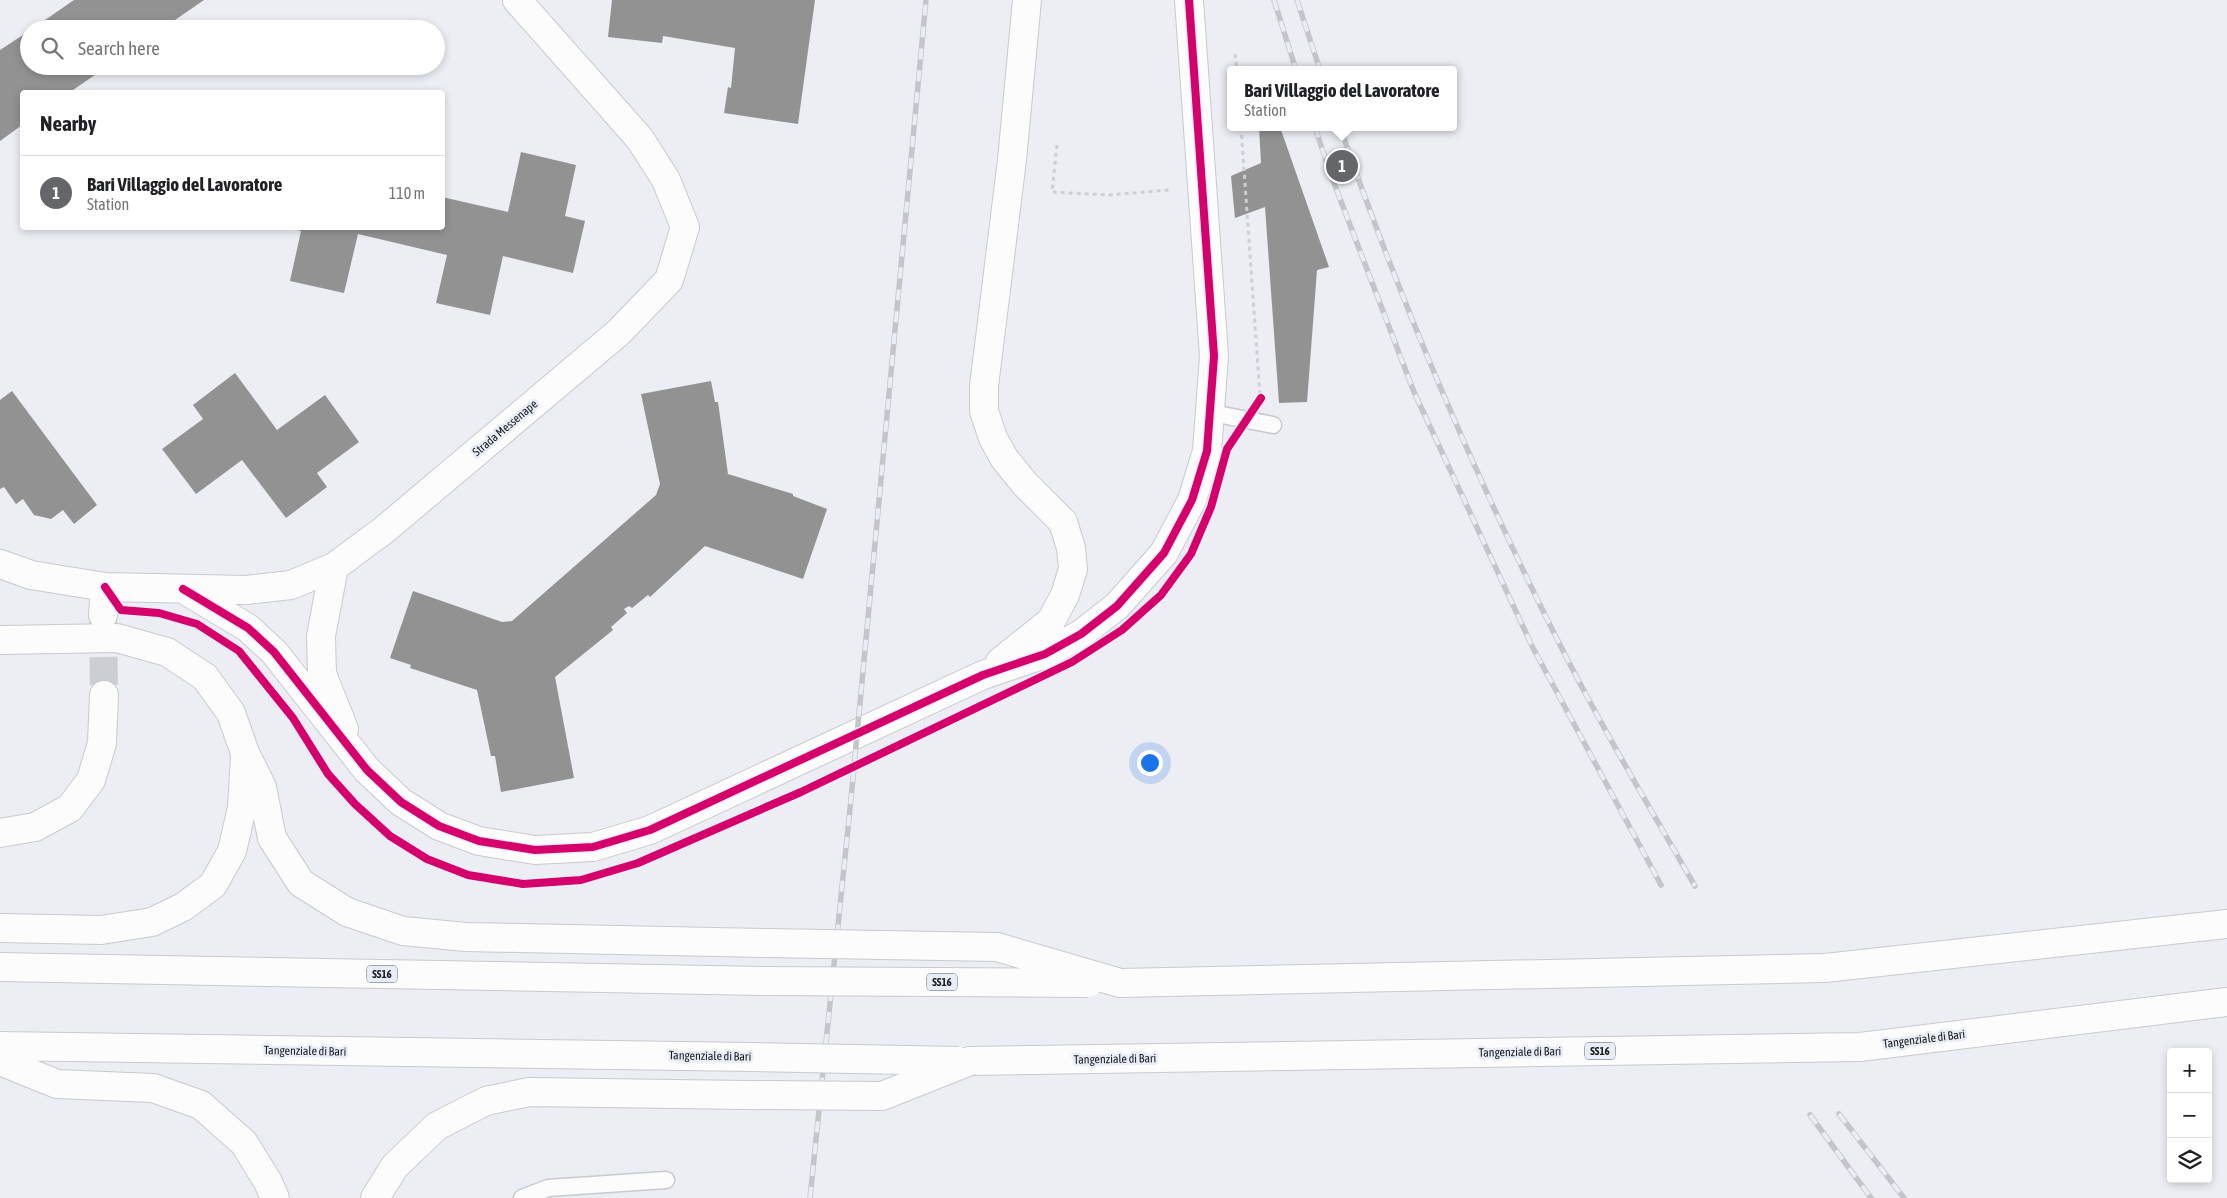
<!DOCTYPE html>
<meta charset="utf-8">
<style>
:root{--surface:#fff;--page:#f6f6f6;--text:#202124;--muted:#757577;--line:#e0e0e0;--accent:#64666a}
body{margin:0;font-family:"Asap Condensed",sans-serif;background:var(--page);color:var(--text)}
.controls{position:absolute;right:15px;bottom:15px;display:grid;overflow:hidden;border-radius:5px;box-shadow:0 2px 8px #0003}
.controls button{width:45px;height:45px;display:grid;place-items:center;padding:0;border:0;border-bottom:1px solid var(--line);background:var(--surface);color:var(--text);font:25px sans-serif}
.you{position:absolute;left:1149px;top:762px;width:18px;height:18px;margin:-12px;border:4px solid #fff;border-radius:50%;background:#1a73e8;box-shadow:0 0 0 8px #1a73e833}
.badge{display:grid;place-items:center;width:32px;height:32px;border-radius:50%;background:var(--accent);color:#fff;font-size:16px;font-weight:700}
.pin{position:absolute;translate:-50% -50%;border:2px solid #fff;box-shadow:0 1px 5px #0006}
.popup{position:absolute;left:1227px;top:66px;width:230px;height:65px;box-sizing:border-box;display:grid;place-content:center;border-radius:5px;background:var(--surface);filter:drop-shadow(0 1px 4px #0005);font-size:16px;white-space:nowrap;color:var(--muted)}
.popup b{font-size:19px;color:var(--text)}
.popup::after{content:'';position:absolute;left:50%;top:100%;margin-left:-10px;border:10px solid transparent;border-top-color:var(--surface)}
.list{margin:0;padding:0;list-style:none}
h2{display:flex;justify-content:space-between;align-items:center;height:65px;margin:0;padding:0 20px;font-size:21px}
h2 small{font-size:16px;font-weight:400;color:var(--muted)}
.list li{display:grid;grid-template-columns:32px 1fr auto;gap:15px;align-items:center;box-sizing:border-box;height:75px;padding:0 20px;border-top:1px solid var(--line)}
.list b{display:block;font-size:19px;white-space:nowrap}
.list p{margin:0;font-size:16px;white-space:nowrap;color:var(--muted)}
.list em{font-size:16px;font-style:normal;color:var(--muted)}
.icon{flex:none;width:28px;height:28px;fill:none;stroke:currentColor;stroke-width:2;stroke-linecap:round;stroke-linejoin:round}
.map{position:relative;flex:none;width:2227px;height:1198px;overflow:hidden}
.search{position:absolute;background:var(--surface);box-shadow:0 2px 8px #0003;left:20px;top:20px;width:425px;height:55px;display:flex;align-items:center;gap:12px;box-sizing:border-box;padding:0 18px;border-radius:28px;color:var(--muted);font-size:19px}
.panel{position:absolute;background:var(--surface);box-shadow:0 2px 8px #0003;left:20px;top:90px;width:425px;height:140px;border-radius:5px}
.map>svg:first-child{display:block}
.building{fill:#929293}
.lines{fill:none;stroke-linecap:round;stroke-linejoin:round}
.street-tunnel{stroke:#ccced4;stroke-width:28;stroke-dasharray:28 14;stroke-linecap:butt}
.lane-casing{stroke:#c8cace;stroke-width:19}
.street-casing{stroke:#c8cace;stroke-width:30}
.highway-casing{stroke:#c8cace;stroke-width:30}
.path{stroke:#cecfd1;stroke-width:3;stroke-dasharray:4 4;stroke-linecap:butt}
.lane{stroke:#fcfcfd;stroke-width:16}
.street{stroke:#fcfcfd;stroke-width:28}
.highway{stroke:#fcfcfd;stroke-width:28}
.rail-casing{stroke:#c5c5c7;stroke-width:5.5}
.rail{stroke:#e8edf8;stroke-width:4;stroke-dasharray:11;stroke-linecap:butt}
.highway-bridge-casing{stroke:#c8cace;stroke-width:30;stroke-linecap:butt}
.highway-bridge{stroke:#fcfcfd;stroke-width:28}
.cycleway-casing{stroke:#e8edf8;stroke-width:11}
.cycleway{stroke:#d6006c;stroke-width:8}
.labels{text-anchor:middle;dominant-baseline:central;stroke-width:5;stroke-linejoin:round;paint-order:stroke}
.shield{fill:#e8edf8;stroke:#585b60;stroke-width:1}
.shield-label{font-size:11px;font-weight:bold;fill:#1a1c1f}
.street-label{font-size:12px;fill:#1a1c1f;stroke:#e8edf8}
</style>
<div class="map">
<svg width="2227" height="1198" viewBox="0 0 2227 1198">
<rect width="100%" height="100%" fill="#eceef4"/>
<!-- building -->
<path class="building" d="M74,0H204L162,29H32Z
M612,0H815L798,124L724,113L728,87L731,88L735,48L663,36L662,43L608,37Z
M29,31V66H108L70,92H22V125L0,141V50Z
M1259,127H1280L1329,267L1317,270L1307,402L1279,403L1265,207L1235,218L1231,176L1261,163Z
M521,152L576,165L565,216L585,221L573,273L503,256L490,315L436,303L447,255L358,234L344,293L290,281L301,231L290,228H442V197L508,212Z
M235,373L277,430L325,395L359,442L317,473L327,487L286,518L242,460L196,494L162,449L203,419L193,405Z
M711,381L715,402H718L728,474L793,494V496L827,509L803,579L705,546L650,597L648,595L632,608L629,606L624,609L627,613L611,627L613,630L555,677L574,778L501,792L495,756H491L477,690L410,668L411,665L390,658L413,591L502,622L512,621L656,495L660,484L641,394Z
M12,391L97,505L74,524L63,510L51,519L34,515L23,499L16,504L4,487L0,489V400Z"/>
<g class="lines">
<!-- street-tunnel -->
<path class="street-tunnel" d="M103,615L104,695"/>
<defs>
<path id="lane" d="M1212,413L1273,425
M522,1198L548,1188L666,1180"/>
<path id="street" d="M0,564L31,575L105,587L246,590L291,585L334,567L384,530L619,332L669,280L685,227L666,180L640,139L517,0
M334,567L321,636L322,674L344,729
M183,589L248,628L274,652L367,770L401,802L439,826L479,841L535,850L593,847L650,830L983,675L1045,654L1081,634L1117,606L1164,553L1192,500L1207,451L1214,356L1189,0
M103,615L105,587
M1000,662L1051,621L1065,595L1073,569L1071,548L1063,522L1025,484L1004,458L993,438L984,411V386L1012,160L1027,0
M0,833L35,827L70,808L91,780L102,743L104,695"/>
<path id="highway" d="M0,640L117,638L167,652L205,677L231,713L245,753L262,787L272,838L301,883L347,912L403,931L466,937L767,943
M0,928L101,930L152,922L183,907L213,885L232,851L242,808L245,755
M0,967L763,981
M1120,983L1825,968L2227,924
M0,1046L752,1057
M0,1061L57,1084L153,1088L201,1105L244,1143L268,1182L275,1198
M970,1061L1860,1047L2227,1002
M375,1198L395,1166L437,1126L486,1101L529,1092L747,1095"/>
</defs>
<!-- lane casing -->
<use href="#lane" class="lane-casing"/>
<!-- street casing -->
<use href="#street" class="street-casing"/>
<!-- highway casing -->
<use href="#highway" class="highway-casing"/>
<!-- path -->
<path class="path" d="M1235,54L1237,70
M1241,127L1260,396
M1057,145L1052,192L1109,195L1169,190"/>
<!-- lane -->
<use href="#lane" class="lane"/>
<!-- street -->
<use href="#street" class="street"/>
<!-- highway -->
<use href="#highway" class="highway"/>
<defs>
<path id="rail" d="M1274,0L1296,70
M1297,0L1320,70
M1315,127L1329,170L1414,392L1533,648L1661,885
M1340,127C1400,301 1473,471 1555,635C1598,721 1647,803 1695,886
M1839,1114L1904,1198
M1810,1115L1871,1198
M810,1198L851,799L926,0"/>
</defs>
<!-- rail casing -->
<use href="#rail" class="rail-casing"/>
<!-- rail -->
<use href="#rail" class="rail"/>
<defs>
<path id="highway-bridge" d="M767,943L997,947L1120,983
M763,981L1088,983
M752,1057L958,1061
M747,1095L882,1096L970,1061"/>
</defs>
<!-- highway-bridge casing -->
<use href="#highway-bridge" class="highway-bridge-casing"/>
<!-- highway-bridge -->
<use href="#highway-bridge" class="highway-bridge"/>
<defs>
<path id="cycleway" d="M105,587L121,610L159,613L197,624L239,651L293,718L328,774L355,804L390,836L427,859L468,875L523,884L581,880L638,863L801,792L1072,662L1122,630L1161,595L1191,554L1211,507L1227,449L1261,398
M183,589L248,628L274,652L367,770L401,802L439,826L479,841L535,850L593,847L650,830L983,675L1045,654L1081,634L1117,606L1164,553L1192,500L1207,451L1214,356L1189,0"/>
</defs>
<!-- cycleway casing -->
<use href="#cycleway" class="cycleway-casing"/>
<!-- cycleway -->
<use href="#cycleway" class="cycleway"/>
</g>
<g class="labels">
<!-- shield labels -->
<g class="shield">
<rect x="367" y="965.5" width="30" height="17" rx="4"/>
<rect x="927" y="973.5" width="30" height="17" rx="4"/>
<rect x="1585" y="1042.5" width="30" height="17" rx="4"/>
</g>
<g class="shield-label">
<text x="382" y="974">SS16</text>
<text x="942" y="982">SS16</text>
<text x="1600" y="1051">SS16</text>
</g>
<!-- street labels -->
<g class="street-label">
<text transform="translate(505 428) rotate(-40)">Strada Messenape</text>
<text transform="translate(1924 1039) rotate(-7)">Tangenziale di Bari</text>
<text transform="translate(305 1051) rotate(1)">Tangenziale di Bari</text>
<text transform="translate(1520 1052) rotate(-1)">Tangenziale di Bari</text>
<text transform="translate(710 1056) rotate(1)">Tangenziale di Bari</text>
<text transform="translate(1115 1059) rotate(-1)">Tangenziale di Bari</text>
</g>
</g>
</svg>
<div class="controls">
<button>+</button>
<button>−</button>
<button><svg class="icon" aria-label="layers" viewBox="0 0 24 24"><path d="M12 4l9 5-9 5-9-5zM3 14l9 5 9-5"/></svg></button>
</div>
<div class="you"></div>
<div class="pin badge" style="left:1342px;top:166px">1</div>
<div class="popup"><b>Bari Villaggio del Lavoratore</b>Station</div>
<div class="search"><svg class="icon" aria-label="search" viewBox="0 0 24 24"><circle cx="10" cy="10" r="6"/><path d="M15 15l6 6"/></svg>Search here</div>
<section class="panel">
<h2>Nearby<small></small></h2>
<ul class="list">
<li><span class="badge">1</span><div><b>Bari Villaggio del Lavoratore</b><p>Station</p></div><em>110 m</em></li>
</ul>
</section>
</div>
